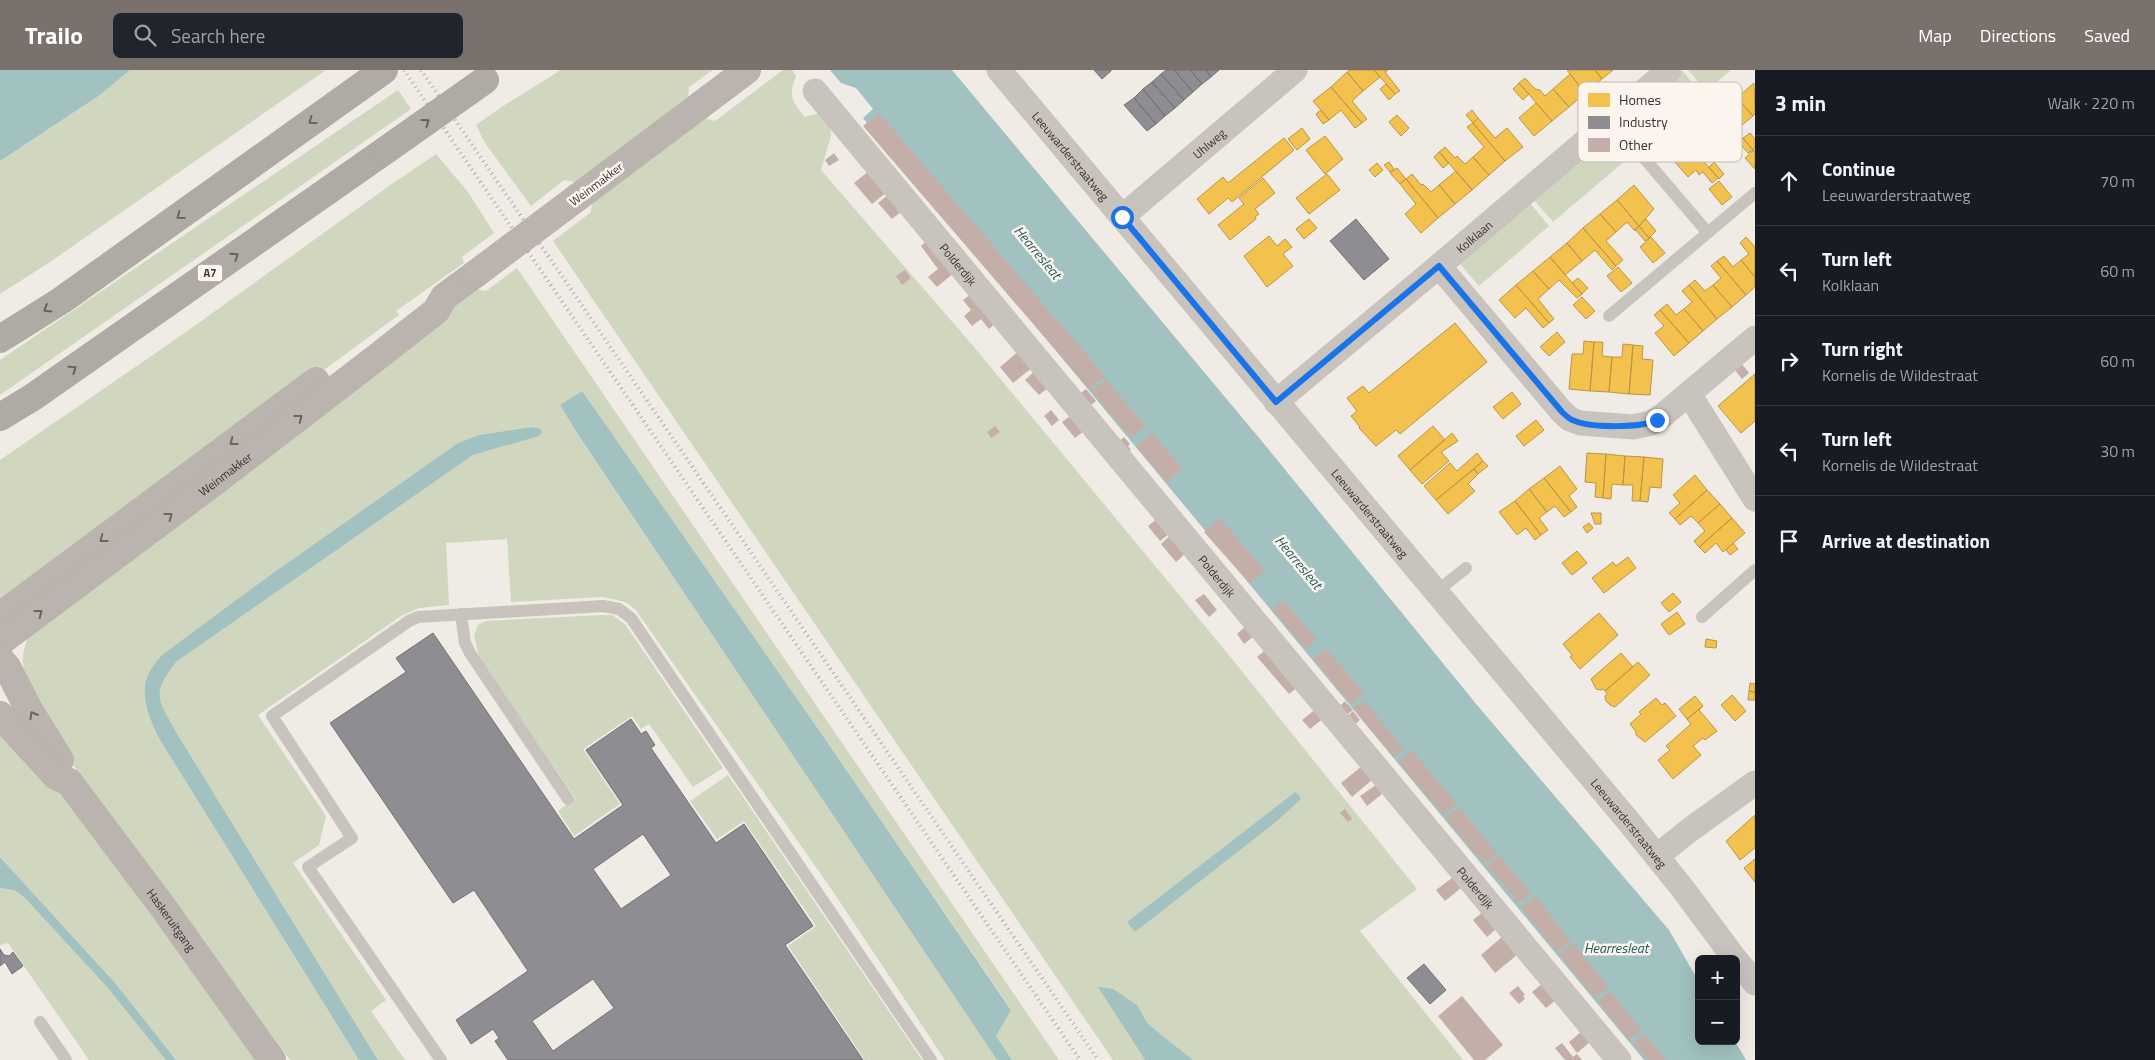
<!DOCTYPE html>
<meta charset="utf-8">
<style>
:root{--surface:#171b24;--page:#20242c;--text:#f1f3f6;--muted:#9ea1a6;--line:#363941;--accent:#7a716c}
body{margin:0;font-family:"Titillium Web",sans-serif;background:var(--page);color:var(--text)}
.controls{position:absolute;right:15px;bottom:15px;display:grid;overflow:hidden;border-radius:8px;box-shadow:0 5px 20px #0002}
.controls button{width:45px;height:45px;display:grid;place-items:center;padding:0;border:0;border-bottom:1px solid var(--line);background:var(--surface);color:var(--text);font:25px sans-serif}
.stop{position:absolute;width:15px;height:15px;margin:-11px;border:4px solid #1a73e8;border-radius:50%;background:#fff}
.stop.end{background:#1a73e8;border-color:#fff;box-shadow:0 1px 5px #0008}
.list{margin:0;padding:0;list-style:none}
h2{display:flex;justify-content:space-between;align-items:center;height:65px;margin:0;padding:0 20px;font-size:21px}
h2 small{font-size:16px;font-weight:400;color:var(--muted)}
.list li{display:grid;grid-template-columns:32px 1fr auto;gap:15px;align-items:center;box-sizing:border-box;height:90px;padding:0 20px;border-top:1px solid var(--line)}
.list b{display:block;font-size:19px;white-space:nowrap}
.list p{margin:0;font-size:16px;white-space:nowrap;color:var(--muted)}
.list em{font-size:16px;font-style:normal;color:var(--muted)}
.icon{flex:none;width:28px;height:28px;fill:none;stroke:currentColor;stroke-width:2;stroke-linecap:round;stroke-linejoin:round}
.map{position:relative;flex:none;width:1755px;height:990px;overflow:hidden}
header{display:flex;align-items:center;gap:30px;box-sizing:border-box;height:70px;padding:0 25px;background:var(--accent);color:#fff}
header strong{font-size:24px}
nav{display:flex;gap:28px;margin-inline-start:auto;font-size:18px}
.search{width:350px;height:45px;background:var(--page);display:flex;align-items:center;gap:12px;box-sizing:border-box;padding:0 18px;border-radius:8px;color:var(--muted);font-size:19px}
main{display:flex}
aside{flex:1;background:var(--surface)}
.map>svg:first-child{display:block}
.green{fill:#d1d6bf;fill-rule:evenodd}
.water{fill:#a1c2c1}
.homes{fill:#f2c14e;stroke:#bb9644}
.industry{fill:#8d8d92;stroke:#747173;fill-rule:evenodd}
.building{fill:#c3afa7}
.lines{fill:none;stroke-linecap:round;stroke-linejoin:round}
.lane{stroke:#c9c3be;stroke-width:12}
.street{stroke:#c9c3be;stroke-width:25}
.secondary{stroke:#bab3ae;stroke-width:28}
.highway{stroke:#afaaa4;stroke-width:28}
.rail{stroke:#b1aca8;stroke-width:4;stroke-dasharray:1 4;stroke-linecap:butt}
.secondary-bridge{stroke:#bab3ae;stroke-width:28}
.highway-bridge{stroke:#afaaa4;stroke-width:28}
.oneway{stroke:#69615b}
.oneway2{stroke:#6e645f}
.route{stroke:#1a73e8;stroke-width:6}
.labels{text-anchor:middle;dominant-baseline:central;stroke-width:5;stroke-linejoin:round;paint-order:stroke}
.shield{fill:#fbf5ee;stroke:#756b66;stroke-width:1}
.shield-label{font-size:11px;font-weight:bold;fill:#3b302b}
.street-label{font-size:12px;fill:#3b302b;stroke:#fbf5ee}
.water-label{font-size:14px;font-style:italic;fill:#1f5a5e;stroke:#fbf5ee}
.key{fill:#fbf5ee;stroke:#c1bab4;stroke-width:1}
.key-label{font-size:14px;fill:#3b302b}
</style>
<header>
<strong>Trailo</strong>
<div class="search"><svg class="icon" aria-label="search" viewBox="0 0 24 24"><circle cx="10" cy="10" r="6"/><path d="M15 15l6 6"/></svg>Search here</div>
<nav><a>Map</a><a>Directions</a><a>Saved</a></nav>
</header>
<main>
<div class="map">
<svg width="1755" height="990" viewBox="0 0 1755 990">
<rect width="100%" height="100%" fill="#f0ebe5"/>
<!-- green -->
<path class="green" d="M130,0H326L50,192L0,224V91L100,25Z
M561,0H713L689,17L688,27L576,112L564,110L531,136L485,73L476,55L503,36Z
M783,0H792L796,6C788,27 792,31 805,47L821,43L830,52L831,66L821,100L974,277L1228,584L1417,819L1360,861L1463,990H1193L1148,954L1137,935L1099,918L1145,990H1113L553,171L590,143L593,132L704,48L715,51ZM1295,722L1299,725L1127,852Z
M1688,0H1731L1706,21Z
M1683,1L1702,25L1643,76C1634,64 1628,58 1634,43Z
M398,20L411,39L0,325V290Z
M1614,69L1622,73L1632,85L1553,152L1533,129L1601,71Z
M436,84L468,122L494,163L462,187L464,193L396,241L399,245L0,537V390L179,267L389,116Z
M1529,132L1549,156L1479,216L1460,194Z
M517,198L1059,990H1012L996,966L1011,939L823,666L582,322L560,335L575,360L997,990H945L834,823L635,539L625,532L603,527L511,532L507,469L446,473L449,535L419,538L401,546L258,645L326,746L319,775L293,793L386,930L371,941L405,990H378L176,662C158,628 151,625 176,592L473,385L504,376L539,358L532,357L479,365L458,373L273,503L163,585C158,590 153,595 150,601C137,622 150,650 160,670L359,990H290L82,708C63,680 26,625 23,592C22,584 26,574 28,566L476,219L486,221Z
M602,545H612L625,554L723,698L693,717L649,654L641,659L632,646L583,679L620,734L574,766L558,741L575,728L479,586L474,565L478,555L486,551Z
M0,658L50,707L257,990H176L116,914L0,787Z
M728,705L922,990H865L788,876L816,856L744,751L717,769L690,731Z
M0,818L14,820L24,827L106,916L166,990H89L8,873L0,875Z"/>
<!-- water -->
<path class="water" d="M0,0H130L100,25L0,91Z
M830,0H952L1265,375L1477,635L1669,860L1699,912V971H1735L1746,990H1644L863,48L873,39L856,18L841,13Z
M582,321L823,666L1011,940L996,966L1012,990H997L575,360L560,335Z
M532,357L539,358L542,362L539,366L473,385L176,592C151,625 158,628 176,662L378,990H359L160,670C150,650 137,622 150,601C153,595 158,590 162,585L273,503L458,373L479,365Z
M1295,722L1299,725L1301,729L1277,751L1135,862L1127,852Z
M0,787L116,914L176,990H166L106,916L24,827L14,820L0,818Z
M1098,917L1113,919L1137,935L1148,954L1193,990H1145Z"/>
<!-- homes -->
<path class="homes" d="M1350,0H1374L1380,7L1363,21L1347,2Z
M1374,0H1388L1385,2L1400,21L1395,24Z
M1567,0H1595L1602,9L1585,23Z
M1595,0H1613L1602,9Z
M1347,2L1363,21L1352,31L1367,49L1362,53L1331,17Z
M1570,4L1585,23L1569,37L1553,19Z
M1525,8L1535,19L1540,20L1545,26L1553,19L1569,37L1552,51L1519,13Z
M1519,13L1529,24L1523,30L1513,19Z
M1754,13L1755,44L1753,46L1737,28Z
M1386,14L1395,24L1389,30L1380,19Z
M1331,17L1362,53L1355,58L1341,40L1329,50L1313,31Z
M1737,28L1753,46L1736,60L1720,42Z
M1536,33L1552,51L1534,66L1519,48Z
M1321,40L1329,50L1323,54L1316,44Z
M1472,40L1478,48L1473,53L1466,45Z
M1397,45L1409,58L1401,66L1389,52Z
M1478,48L1495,68L1507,58L1523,77L1505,91L1473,53Z
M1473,53L1505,91L1489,105L1473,87L1484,77L1467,57Z
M1302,58L1310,69L1297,80L1288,69Z
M1750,63L1755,69V78L1753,80L1743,68Z
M1325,66L1343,89L1325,104L1306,80Z
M1284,68L1294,80L1232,132L1228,128L1209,144L1197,129L1223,107L1228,113Z
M1743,68L1753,80L1748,83L1739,72Z
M1686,71L1718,108L1712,113L1703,102L1699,105L1696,100L1688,107L1669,85Z
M1445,77L1455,88L1457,86L1465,94L1473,87L1489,105L1472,120L1439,82Z
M1754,80L1755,82V99L1745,88Z
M1439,82L1449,93L1443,98L1434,87Z
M1389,92L1394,99L1390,102L1384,95Z
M1714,92L1724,104L1719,109L1709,97Z
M1377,93L1383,100L1375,107L1369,100Z
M1397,98L1406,109L1400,114L1390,103Z
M1456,101L1472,120L1455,134L1439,115Z
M1327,104L1340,120L1309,144L1296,128Z
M1412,104L1421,115L1423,114L1431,122L1439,115L1455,134L1438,148L1406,109Z
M1263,108L1275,123L1255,139L1259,144L1255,147L1256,149L1230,170L1218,155L1244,134L1239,128Z
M1406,109L1438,148L1421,163L1405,144L1416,134L1400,114Z
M1719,111L1732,127L1722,135L1709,119Z
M1634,115L1654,139L1639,156L1617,130Z
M1617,130L1639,156L1635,161L1627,152L1616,162L1600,144Z
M1600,144L1616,162L1606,171L1623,190L1616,196L1583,158Z
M1309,149L1317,158L1304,169L1296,159Z
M1646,149L1656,161L1649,168L1639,156Z
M1639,156L1649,168L1645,171L1635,159Z
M1583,158L1616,196L1612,200L1595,180L1582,191L1567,173Z
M1269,166L1277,176L1285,169L1292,177L1283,184L1293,196L1267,217L1244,186Z
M1651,167L1665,183L1653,193L1640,177Z
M1746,167L1755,177V207L1741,190L1749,184L1740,173Z
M1567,173L1582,191L1565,205L1550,187Z
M1724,186L1733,197L1741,190L1755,207V217L1746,225L1717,191Z
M1550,187L1582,224L1577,228L1559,210L1549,219L1533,201Z
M1717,191L1746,225L1732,237L1713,215L1721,208L1711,196Z
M1618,197L1632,213L1621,222L1607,206Z
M1533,201L1549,219L1538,229L1554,249L1549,253L1516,215Z
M1578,208L1588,218L1582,224L1572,213Z
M1695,210L1705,221L1713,215L1732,237L1717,249L1689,215Z
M1516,215L1549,253L1543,258L1526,238L1515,248L1499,230Z
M1689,215L1717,249L1703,261L1684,239L1692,232L1682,221Z
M1582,227L1595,241L1586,249L1573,235Z
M1667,234L1676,245L1684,239L1703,261L1689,273L1660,240Z
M1660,240L1689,273L1674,286L1655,263L1664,256L1654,245Z
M1455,253L1487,292L1400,364L1396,360L1376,376L1359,358L1360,357L1351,346L1357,341L1347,328L1363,316L1369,323Z
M1557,262L1565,272L1549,286L1540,277Z
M1584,271L1594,272L1590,321L1569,319L1572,284H1583Z
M1594,272H1603L1602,286L1612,287L1609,322L1590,321Z
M1623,274L1633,275L1629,324L1609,322L1612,287H1622Z
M1633,275L1643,276L1642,289L1653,290L1650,325L1629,324Z
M1755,304V351L1741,363L1718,336Z
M1512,322L1521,334L1503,349L1493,337Z
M1536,350L1544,360L1524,376L1516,366Z
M1433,356L1445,370L1410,400L1398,386Z
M1452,363L1458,371L1441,382L1449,391L1422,414L1410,400Z
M1477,383L1483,391L1436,430L1424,416L1450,393L1457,401Z
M1587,383L1606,384L1603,428L1595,427L1596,413L1585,412Z
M1606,384L1625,386L1623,415L1612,414L1611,429L1603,428Z
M1625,386L1644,387L1640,431H1632L1633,415H1623Z
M1644,387L1663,389L1661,418L1650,417L1648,432L1640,431Z
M1483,391L1488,396L1478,404L1474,399Z
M1560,396L1577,419L1569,426L1577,437L1571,442L1544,408Z
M1474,399L1478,404L1468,414L1475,421L1448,444L1436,430Z
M1695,405L1707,420L1675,449L1669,443L1680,433L1673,425Z
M1544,408L1571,442L1564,447L1555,436L1547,442L1529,419Z
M1529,419L1547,442L1539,448L1548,460L1541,465L1515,431Z
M1707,420L1720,434L1698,453L1691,446L1680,455L1675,449Z
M1515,431L1541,465L1535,470L1526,458L1517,465L1499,442Z
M1720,434L1732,448L1699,477L1694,471L1705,461L1698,453Z
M1591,443H1601V454H1595Z
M1732,448L1745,463L1723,482L1716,473L1705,483L1699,477Z
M1589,453L1593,458L1587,463L1583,457Z
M1733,473L1738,479L1730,485L1726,480Z
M1577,481L1587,493L1572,505L1562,493Z
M1628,487L1636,498L1604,523L1592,508L1613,492L1616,496Z
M1673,523L1681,532L1669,542L1661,533Z
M1677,542L1685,554L1669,565L1661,554Z
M1599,543L1618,565L1580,599L1570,587L1572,585L1563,574Z
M1706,569L1717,571L1716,578L1705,577Z
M1621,583L1633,597L1605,621L1603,619L1601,620L1596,619L1591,609Z
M1638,592L1650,605L1615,637L1610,635L1606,631L1605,626L1607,624L1605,621Z
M1750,613L1755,614V622L1749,621Z
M1749,621L1755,622V630H1748Z
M1732,625L1746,641L1735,651L1721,635Z
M1695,626L1703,636L1687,649L1679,639Z
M1656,628L1662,635L1665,633L1676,646L1645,672L1636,665V662L1630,654L1641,644L1639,642Z
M1703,636L1699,640L1717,661L1705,670L1703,668L1693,676L1701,685L1673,709L1658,690L1670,680L1666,676L1691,654L1687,649Z
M1755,745V778L1740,790L1726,771Z
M1755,789V812L1744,798Z"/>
<!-- industry -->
<path class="industry" d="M1094,0H1111V1L1102,9Z
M1166,0H1174L1193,22L1184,30L1161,4Z
M1174,0H1190L1202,14L1193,22Z
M1190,0H1206L1211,7L1202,14Z
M1206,0H1219L1211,7Z
M1161,4L1184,30L1175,38L1152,12Z
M1152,12L1175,38L1165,46L1143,19Z
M1143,19L1165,46L1156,54L1134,28Z
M1134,28L1156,54L1147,61L1124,35Z
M1356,149L1389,189L1364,210L1330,171Z
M433,563L574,769L623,735L586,680L631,649L641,664L646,661L655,675L651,678L716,773L744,754L813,856L785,875L863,990H508L495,971L499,968L493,959L471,974L456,950L528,901L474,820L453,833L330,653L406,602L396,588ZM643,764L671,805L621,839L593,799ZM593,909L614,938L553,981L532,951Z
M0,879L4,885L9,886L13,882L23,896L12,904L5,892L0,896Z
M1424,894L1446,920L1430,934L1407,908Z"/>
<!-- building -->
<path class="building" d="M879,43L1105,306L1089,319L863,56Z
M834,83L839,90L829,96L825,90Z
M870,100L887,122L872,134L854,113Z
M889,124L902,141L892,149L878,133Z
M928,170L955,202L937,217L928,207L938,199L921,176Z
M905,200L911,208L902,215L896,206Z
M973,223L997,252L989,259L981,249L972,256L964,246L971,240L963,230Z
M1019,281L1033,297L1013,313L1000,297Z
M1741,293L1749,303L1742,309L1734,299Z
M1035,301L1049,317L1039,325L1025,310Z
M1106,309L1146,356L1131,368L1091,321Z
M1086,319L1096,331L1087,338L1077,326Z
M1051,340L1059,350L1052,356L1044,346Z
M1073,344L1085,360L1075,368L1062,352Z
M995,356L1000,362L991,368L987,362Z
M1152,363L1183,399L1167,412L1136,377Z
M1124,367L1130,374L1128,376L1131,380L1126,384L1117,373Z
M1158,448L1170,463L1160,471L1148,456Z
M1220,448L1265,501L1250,514L1204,462Z
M1171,465L1186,483L1176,492L1161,474Z
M1204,524L1217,540L1209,547L1195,530Z
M1283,530L1317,569L1306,579L1272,540Z
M1247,555L1255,565L1244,574L1237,564Z
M1268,578L1299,616L1289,624L1257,587Z
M1326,578L1364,623L1351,634L1313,589Z
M1364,630L1404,679L1394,688L1353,638Z
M1345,631L1353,640L1345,646L1338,638Z
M1317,638L1325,647L1310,659L1302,650Z
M1353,641L1360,650L1353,656L1346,648Z
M1412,680L1457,734L1443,745L1398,692Z
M1362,696L1373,709L1352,727L1341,713Z
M1376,715L1382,724L1367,736L1360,726Z
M1459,737L1497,783L1484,794L1446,748Z
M1345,739L1352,749L1348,752L1340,743Z
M1499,785L1531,823L1519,833L1487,796Z
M1452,808L1461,818L1445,831L1436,820Z
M1535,826L1571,871L1557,882L1521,837Z
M1483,842L1496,859L1487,867L1473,850Z
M1502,867L1517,885L1495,903L1481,885Z
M1573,873L1609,917L1595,928L1559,884Z
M1543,913L1557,929L1546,938L1532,922Z
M1518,916L1525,925L1523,926L1525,929L1519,934L1509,923Z
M1610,921L1642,960L1629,970L1597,931Z
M1462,926L1503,975L1485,990H1474L1438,946Z
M1581,962L1590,972L1577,983L1569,972Z
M1645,964L1666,990H1647L1633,973Z
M1562,973L1573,987L1577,984L1582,990H1565L1555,978Z"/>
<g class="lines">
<!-- lane -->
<path class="lane" d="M1611,49L1708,163
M1609,246L1755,123
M1436,522L1466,498
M461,544L465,573L470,583L568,729
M1702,547L1755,500
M40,952L66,990
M441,990L308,797L352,768L272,646L409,551L418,547L603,536L619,539L631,548L931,990"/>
<!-- street -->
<g class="street">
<path id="s1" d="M999,0L1629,752L1683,819L1735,889"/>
<path id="s2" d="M815,21L1619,990"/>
<path id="s3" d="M1122,147L1295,0"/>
<path d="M1439,196L1562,342L1570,349L1580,353L1633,357L1651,353L1662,346L1755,268"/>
<path d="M1689,324L1755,429"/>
<path id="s4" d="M1276,332L1439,196L1669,0"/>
<path d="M1657,786L1691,759L1755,713"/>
<path d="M1736,890L1755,913"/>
</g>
<!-- secondary -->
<g class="secondary">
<path d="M578,127L747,0"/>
<path d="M0,546L316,311"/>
<path id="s5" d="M0,572L209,416L372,291L436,241L444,227L474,205"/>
<path d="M0,589L7,597L29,640L60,690"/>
<path id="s6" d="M0,645L56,706L69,712L162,836L272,990"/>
</g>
<!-- highway -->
<path class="highway" d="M0,269L62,230L384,0
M0,347L33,327L386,80"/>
<!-- rail -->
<path class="rail" d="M404,0L1080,990
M421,0L1098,990"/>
<!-- secondary-bridge -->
<path class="secondary-bridge" d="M474,205L578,127"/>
<!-- highway-bridge -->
<path class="highway-bridge" d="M386,80L485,10"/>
</g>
<!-- one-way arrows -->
<defs><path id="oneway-chevron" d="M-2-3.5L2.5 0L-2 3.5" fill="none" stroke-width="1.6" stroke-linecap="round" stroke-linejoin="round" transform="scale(1.25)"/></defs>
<g class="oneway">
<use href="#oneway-chevron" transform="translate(312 51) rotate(144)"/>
<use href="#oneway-chevron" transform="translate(426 52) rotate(-36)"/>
<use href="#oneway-chevron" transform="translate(180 146) rotate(144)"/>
<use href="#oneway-chevron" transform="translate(235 186) rotate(-35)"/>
<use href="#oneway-chevron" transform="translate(47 239) rotate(148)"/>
<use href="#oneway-chevron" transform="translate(73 299) rotate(-35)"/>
</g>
<g class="oneway2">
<use href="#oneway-chevron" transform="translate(299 348) rotate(-37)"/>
<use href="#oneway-chevron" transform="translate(233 372) rotate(143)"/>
<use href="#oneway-chevron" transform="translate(169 446) rotate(-37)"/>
<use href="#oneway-chevron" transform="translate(103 469) rotate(143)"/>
<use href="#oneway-chevron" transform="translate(39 543) rotate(-37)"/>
<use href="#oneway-chevron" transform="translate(33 645) rotate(-120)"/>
</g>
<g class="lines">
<!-- route -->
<path class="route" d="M1122,147L1276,332L1439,196L1562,342C1566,346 1570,350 1575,351C1592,358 1641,358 1657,350"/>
</g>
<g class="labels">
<!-- shield labels -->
<rect class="shield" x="197.5" y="194.5" width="25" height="17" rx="4"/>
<g class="shield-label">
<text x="210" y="203">A7</text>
</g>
<!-- street labels -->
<g class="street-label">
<text stroke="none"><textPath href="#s3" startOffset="114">Uhlweg</textPath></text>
<text stroke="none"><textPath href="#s1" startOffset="112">Leeuwarderstraatweg</textPath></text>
<text transform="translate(596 114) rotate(-37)">Weinmakker</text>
<text stroke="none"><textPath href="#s4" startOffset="258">Kolklaan</textPath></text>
<text stroke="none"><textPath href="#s2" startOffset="225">Polderdijk</textPath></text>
<text stroke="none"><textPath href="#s5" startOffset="281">Weinmakker</textPath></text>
<text stroke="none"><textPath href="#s1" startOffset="578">Leeuwarderstraatweg</textPath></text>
<text stroke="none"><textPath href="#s2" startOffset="630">Polderdijk</textPath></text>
<text stroke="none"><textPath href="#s1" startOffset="982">Leeuwarderstraatweg</textPath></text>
<text stroke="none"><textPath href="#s2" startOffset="1035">Polderdijk</textPath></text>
<text stroke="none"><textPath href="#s6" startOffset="269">Haskeruitgang</textPath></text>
</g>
<!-- water labels -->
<g class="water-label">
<text transform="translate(1038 182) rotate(50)">Hearresleat</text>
<text transform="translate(1299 492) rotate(50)">Hearresleat</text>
<text x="1616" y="877">Hearresleat</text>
</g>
</g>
<!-- legend -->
<rect x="1578" y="12" width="164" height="80" rx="8" class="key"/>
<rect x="1588" y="23" width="22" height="14" fill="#f2c14e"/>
<rect x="1588" y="46" width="22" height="13" fill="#8d8d92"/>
<rect x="1588" y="68" width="22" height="14" fill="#c3afa7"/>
<g class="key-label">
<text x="1619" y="35">Homes</text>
<text x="1619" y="57">Industry</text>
<text x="1619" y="80">Other</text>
</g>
</svg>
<div class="controls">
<button>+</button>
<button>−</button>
</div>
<div class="stop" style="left:1122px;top:147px"></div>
<div class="stop end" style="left:1657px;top:350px"></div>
</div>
<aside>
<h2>3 min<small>Walk · 220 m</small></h2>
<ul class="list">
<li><svg class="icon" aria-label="ahead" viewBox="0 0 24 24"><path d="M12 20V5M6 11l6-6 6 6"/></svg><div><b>Continue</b><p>Leeuwarderstraatweg</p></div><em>70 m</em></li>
<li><svg class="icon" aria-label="left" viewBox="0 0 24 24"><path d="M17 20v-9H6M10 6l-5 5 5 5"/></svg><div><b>Turn left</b><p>Kolklaan</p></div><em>60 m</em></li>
<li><svg class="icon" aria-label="right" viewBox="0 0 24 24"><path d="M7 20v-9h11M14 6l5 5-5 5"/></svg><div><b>Turn right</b><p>Kornelis de Wildestraat</p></div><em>60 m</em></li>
<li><svg class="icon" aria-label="left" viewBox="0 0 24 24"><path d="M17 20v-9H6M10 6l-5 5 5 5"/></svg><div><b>Turn left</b><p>Kornelis de Wildestraat</p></div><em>30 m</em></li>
<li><svg class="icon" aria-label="arrive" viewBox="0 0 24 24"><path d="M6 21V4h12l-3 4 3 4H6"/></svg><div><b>Arrive at destination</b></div></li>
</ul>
</aside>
</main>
